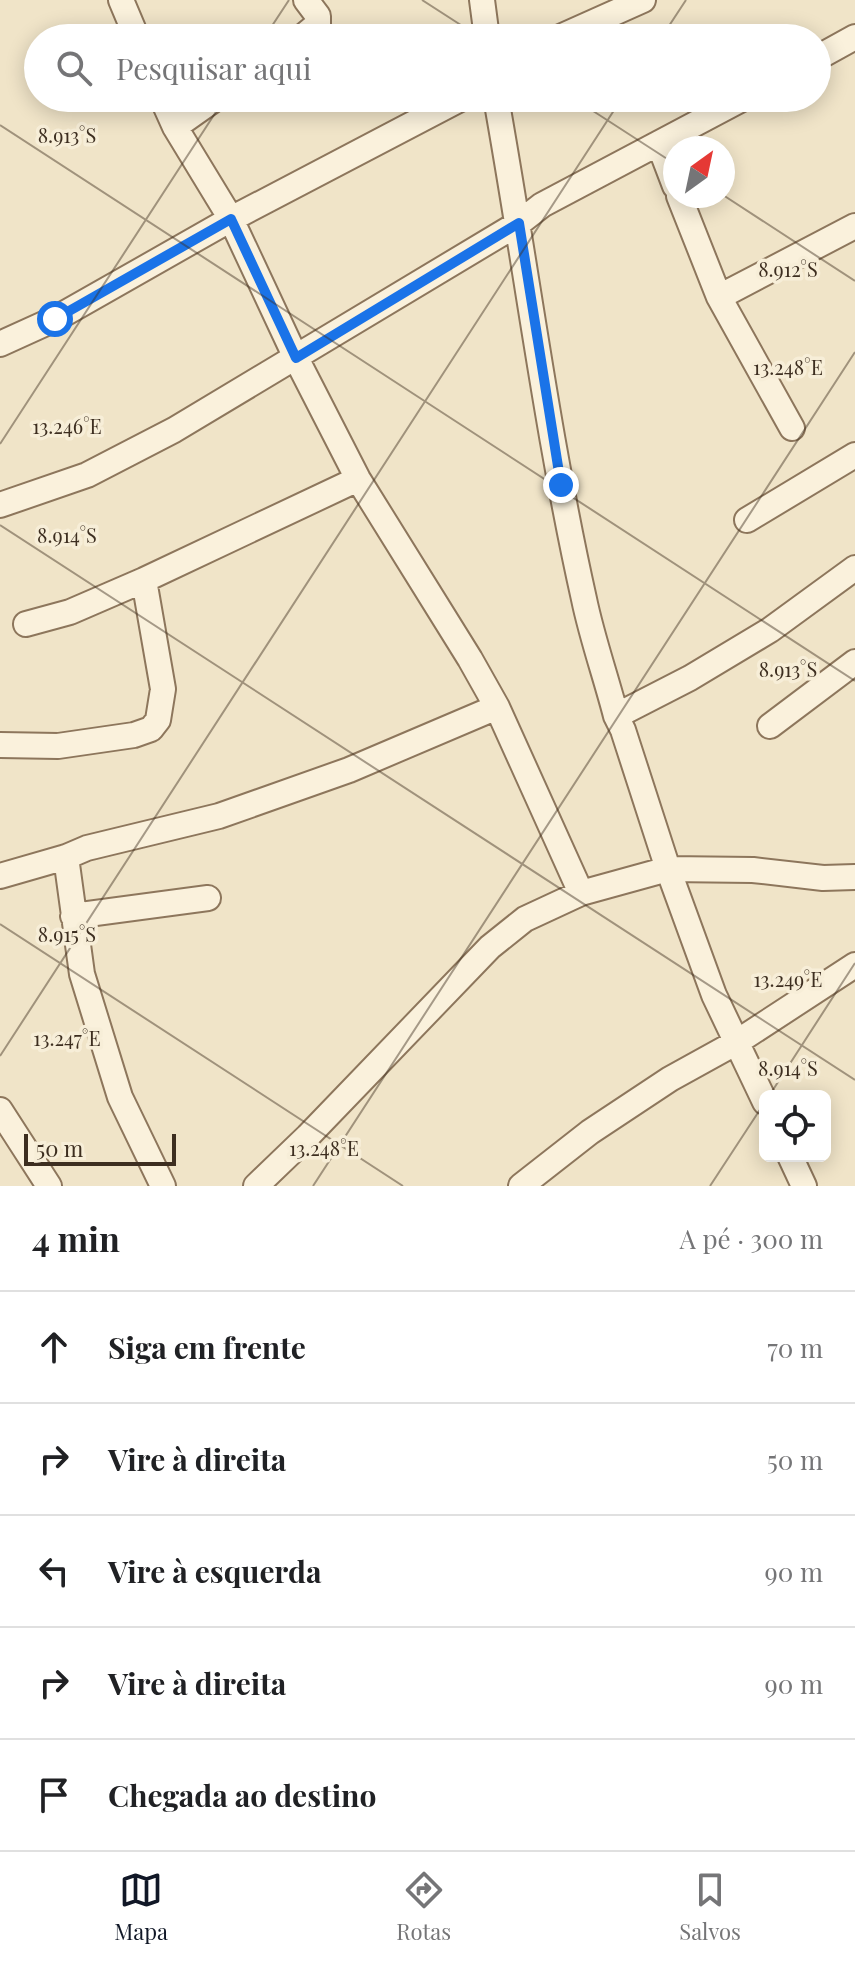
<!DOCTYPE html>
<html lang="pt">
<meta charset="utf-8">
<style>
:root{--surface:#fff;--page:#f2f2f2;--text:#202124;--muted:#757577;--line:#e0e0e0;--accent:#111827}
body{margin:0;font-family:"Playfair Display",serif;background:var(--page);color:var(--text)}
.controls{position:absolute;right:24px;bottom:24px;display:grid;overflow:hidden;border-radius:12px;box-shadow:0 4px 20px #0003}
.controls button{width:72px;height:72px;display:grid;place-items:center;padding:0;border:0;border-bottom:2px solid var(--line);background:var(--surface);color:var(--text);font:40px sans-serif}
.compass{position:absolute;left:663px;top:136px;width:72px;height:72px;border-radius:50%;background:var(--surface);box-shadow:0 4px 20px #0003;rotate:33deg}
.scale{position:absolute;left:24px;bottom:20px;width:152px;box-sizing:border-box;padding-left:8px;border:4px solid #3d2e20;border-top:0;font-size:22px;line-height:28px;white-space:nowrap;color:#3d2e20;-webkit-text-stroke:6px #f7eed8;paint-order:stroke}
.stop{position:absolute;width:24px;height:24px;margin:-18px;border:6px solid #1a73e8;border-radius:50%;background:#fff}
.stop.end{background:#1a73e8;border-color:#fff;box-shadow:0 2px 8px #0008}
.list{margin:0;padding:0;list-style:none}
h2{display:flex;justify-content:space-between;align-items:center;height:104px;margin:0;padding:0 32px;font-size:34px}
h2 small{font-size:26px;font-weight:400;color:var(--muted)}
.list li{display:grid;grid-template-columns:52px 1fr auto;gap:24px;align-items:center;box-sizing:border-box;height:112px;padding:0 32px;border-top:2px solid var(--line)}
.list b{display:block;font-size:30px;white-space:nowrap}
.list em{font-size:26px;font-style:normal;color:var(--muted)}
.icon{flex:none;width:44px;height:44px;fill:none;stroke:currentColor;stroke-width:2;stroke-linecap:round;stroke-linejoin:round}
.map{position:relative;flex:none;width:855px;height:1186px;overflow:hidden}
.search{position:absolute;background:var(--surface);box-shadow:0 4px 20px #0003;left:24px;right:24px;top:24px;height:88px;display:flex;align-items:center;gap:20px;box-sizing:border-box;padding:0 28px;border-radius:44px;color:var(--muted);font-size:30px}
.sheet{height:664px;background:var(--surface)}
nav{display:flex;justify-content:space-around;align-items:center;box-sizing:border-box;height:112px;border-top:2px solid var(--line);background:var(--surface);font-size:22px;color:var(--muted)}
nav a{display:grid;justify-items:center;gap:4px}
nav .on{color:var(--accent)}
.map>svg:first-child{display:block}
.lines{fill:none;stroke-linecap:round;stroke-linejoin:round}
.minor-casing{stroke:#8d765c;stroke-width:28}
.minor{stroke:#faf1dc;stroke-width:24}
.route{stroke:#1a73e8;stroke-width:10}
.ticks{fill:none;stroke:#3d2e20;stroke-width:2;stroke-opacity:0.45}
.ticks-label{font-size:20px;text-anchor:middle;fill:#3d2e20;stroke:#f7eed8;stroke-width:7;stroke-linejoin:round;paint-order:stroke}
</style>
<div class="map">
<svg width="855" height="1186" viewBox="0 0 855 1186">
<rect width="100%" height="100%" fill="#f0e4c8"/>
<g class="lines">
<defs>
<path id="minor" d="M121,0L137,38
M482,0L487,38
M301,38L318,24V16L306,0
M558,38L643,0
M817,58L855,37
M162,98L175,127L231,219L296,358L358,479L470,659L497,707L581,893
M496,98C526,265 547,434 584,599C592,638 606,677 616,716L623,730L668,869L714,995L765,1102
M175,127L216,98
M659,144L675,186
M679,196L719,297L792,428
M719,297L855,226
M0,344L55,319L231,219L462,98
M0,505L87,475L174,430L519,223L542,205L744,98
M747,520L855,455
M26,624L70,612L144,580L358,479
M616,716L690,678L770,630L855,568
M770,726L855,662
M0,745L58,746L134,735L151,729L158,720L163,689L144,580
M66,857L82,974L120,1097L163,1186
M0,876L66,857L87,848L219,816L349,770L497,707
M73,916L208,898
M0,1110L49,1186
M790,1156L804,1186
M256,1186L308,1136L490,947L525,919L581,893L668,869L753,870L823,878L855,877
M521,1186L590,1132L670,1079L737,1042L855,965"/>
</defs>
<!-- minor casing -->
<use href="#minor" class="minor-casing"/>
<!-- minor -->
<use href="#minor" class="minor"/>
</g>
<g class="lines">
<!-- route -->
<path class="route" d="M55,319L231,219L296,358L519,223L561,485"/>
</g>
<!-- ticks -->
<path class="ticks" d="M422,0L481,38M264,38L289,0M661,38L686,0M573,98L675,164M0,125L855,681M723,195L855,281M0,444L225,98M0,525L855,1080M0,924L403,1186M0,1056L622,98M769,1096L855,963M313,1186L855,352M710,1186L765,1102"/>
<g class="ticks-label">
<text x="67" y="143">8.913°S</text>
<text x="788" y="277">8.912°S</text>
<text x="788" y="375">13.248°E</text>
<text x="67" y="434">13.246°E</text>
<text x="67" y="543">8.914°S</text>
<text x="788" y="677">8.913°S</text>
<text x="67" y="942">8.915°S</text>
<text x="788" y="987">13.249°E</text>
<text x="67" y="1046">13.247°E</text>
<text x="788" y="1076">8.914°S</text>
<text x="324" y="1156">13.248°E</text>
</g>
</svg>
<div class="controls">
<button><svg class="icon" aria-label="locate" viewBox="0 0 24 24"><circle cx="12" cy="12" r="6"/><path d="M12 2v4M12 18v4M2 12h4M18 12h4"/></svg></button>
</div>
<svg class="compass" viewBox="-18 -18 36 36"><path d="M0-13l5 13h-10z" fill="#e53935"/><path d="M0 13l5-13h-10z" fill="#757577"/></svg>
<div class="scale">50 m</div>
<div class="stop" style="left:55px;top:319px"></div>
<div class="stop end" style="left:561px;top:485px"></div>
<div class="search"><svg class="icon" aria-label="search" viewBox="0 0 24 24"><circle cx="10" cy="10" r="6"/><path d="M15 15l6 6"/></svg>Pesquisar aqui</div>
</div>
<section class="sheet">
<h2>4 min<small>A pé · 300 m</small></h2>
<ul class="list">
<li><svg class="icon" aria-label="ahead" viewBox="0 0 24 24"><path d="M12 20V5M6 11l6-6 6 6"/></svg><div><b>Siga em frente</b></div><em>70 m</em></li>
<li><svg class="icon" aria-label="right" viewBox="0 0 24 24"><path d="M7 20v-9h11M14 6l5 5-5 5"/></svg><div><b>Vire à direita</b></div><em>50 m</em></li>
<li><svg class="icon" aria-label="left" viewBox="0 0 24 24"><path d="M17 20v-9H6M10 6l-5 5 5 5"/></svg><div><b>Vire à esquerda</b></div><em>90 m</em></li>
<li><svg class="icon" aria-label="right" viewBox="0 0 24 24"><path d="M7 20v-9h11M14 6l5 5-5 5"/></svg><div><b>Vire à direita</b></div><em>90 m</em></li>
<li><svg class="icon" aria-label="arrive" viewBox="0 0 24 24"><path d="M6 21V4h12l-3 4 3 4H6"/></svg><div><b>Chegada ao destino</b></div></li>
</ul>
</section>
<nav>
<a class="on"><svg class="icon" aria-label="map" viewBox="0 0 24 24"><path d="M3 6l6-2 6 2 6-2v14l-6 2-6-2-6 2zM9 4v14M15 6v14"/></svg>Mapa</a>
<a><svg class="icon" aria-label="directions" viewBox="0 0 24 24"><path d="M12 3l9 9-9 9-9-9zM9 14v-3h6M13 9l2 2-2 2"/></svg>Rotas</a>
<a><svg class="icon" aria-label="saved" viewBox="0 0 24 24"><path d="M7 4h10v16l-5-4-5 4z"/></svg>Salvos</a>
</nav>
